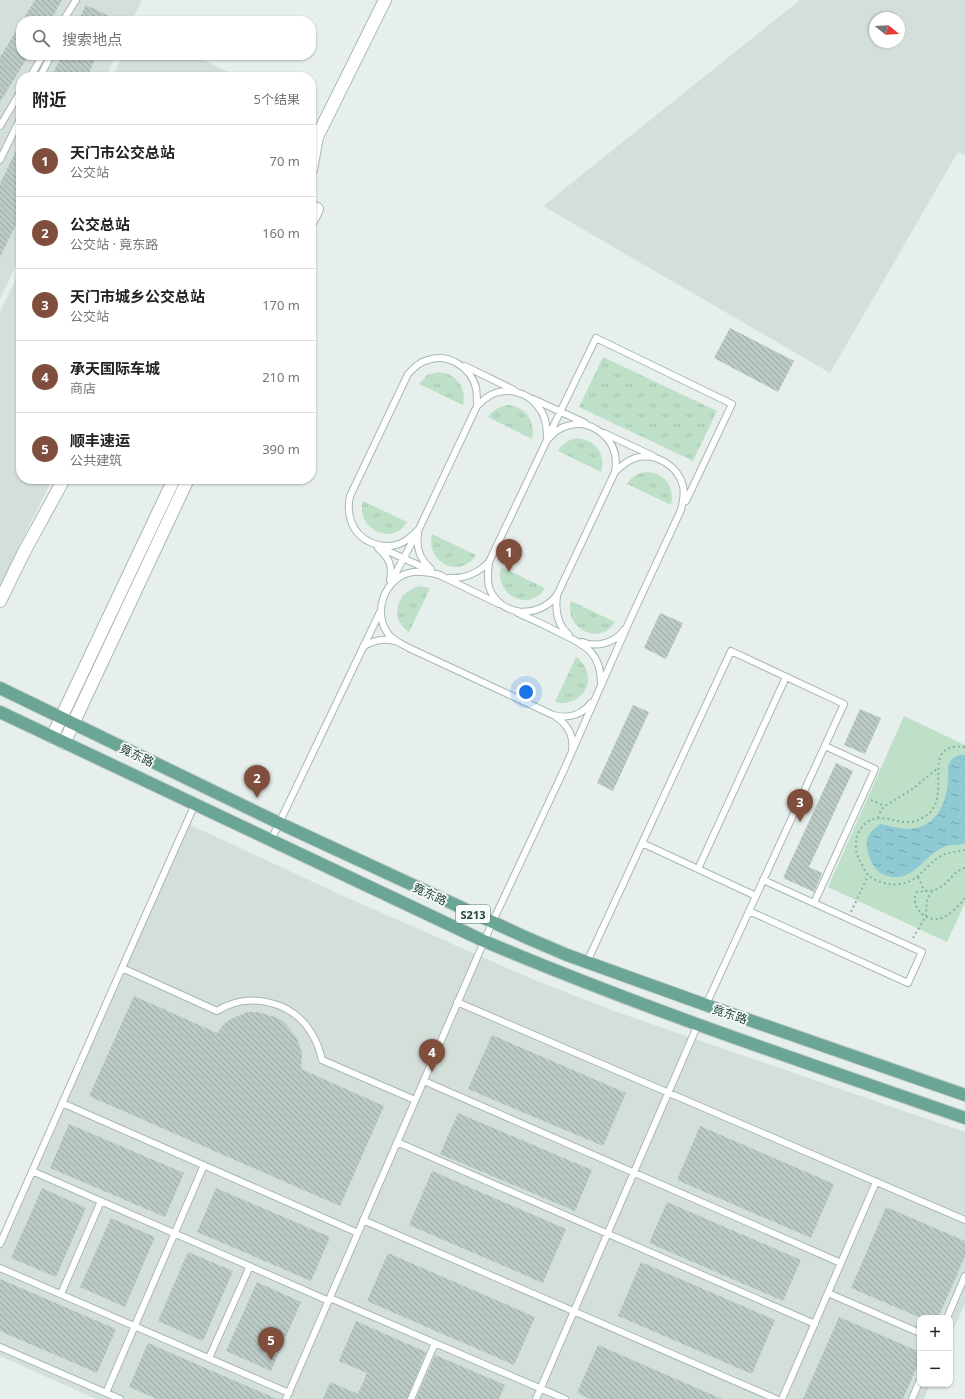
<!DOCTYPE html>
<html lang="zh">
<meta charset="utf-8">
<style>
:root{--surface:#fff;--page:#f6f6f6;--text:#222;--muted:#767676;--line:#e0e0e0;--accent:#804e3d}
body{margin:0;font-family:"Noto Sans","Noto Sans SC",sans-serif;background:var(--page);color:var(--text)}
.controls{position:absolute;right:12px;bottom:12px;display:grid;overflow:hidden;border-radius:8px;box-shadow:0 1px 3px #0004}
.controls button{width:36px;height:36px;display:grid;place-items:center;padding:0;border:0;border-bottom:1px solid var(--line);background:var(--surface);color:var(--text);font:20px sans-serif}
.compass{position:absolute;left:869px;top:12px;width:36px;height:36px;border-radius:50%;background:var(--surface);box-shadow:0 1px 3px #0004;rotate:108deg}
.you{position:absolute;left:526px;top:692px;width:14px;height:14px;margin:-10px;border:3px solid #fff;border-radius:50%;background:#1a73e8;box-shadow:0 0 0 6px #1a73e833}
.badge{display:grid;place-items:center;width:26px;height:26px;border-radius:50%;background:var(--accent);color:#fff;font-size:13px;font-weight:700}
.pin{position:absolute;translate:-50% -33px;filter:drop-shadow(0 1px 2px #0008)}
.pin::after{content:'';position:absolute;top:21px;width:14px;height:12px;background:inherit;clip-path:polygon(0 0,100% 0,50% 100%)}
.list{margin:0;padding:0;list-style:none}
h2{display:flex;justify-content:space-between;align-items:center;height:52px;margin:0;padding:0 16px;font-size:17px}
h2 small{font-size:13px;font-weight:400;color:var(--muted)}
.list li{display:grid;grid-template-columns:26px 1fr auto;gap:12px;align-items:center;box-sizing:border-box;height:72px;padding:0 16px;border-top:1px solid var(--line)}
.list b{display:block;font-size:15px;white-space:nowrap}
.list p{margin:0;font-size:13px;white-space:nowrap;color:var(--muted)}
.list em{font-size:13px;font-style:normal;color:var(--muted)}
.icon{flex:none;width:22px;height:22px;fill:none;stroke:currentColor;stroke-width:2;stroke-linecap:round;stroke-linejoin:round}
.map{position:relative;flex:none;width:965px;height:1399px;overflow:hidden}
.search{position:absolute;background:var(--surface);box-shadow:0 1px 3px #0004;left:16px;top:16px;width:300px;height:44px;display:flex;align-items:center;gap:10px;box-sizing:border-box;padding:0 14px;border-radius:16px;color:var(--muted);font-size:15px}
.panel{position:absolute;background:var(--surface);box-shadow:0 1px 3px #0004;left:16px;top:72px;width:300px;height:412px;border-radius:16px}
.map>svg:first-child{display:block}
.built{fill:#d4dfda;fill-rule:evenodd}
.grass{fill:url(#grass-tufts)}
.park{fill:#bfe0c8}
.water{fill:url(#water-ripples)}
.building{fill:url(#building-back-hatch)}
.lines{fill:none;stroke-linecap:round;stroke-linejoin:round}
.service-casing{stroke:#a8b8b2;stroke-width:8}
.minor-casing{stroke:#a8b8b2;stroke-width:14}
.primary-casing{stroke:#c2cac8;stroke-width:14}
.path{stroke:#86b3a5;stroke-width:2;stroke-dasharray:2 3;stroke-linecap:butt}
.service{stroke:#fff;stroke-width:6}
.minor{stroke:#fff;stroke-width:12}
.primary{stroke:#6aa596;stroke-width:12}
.labels{text-anchor:middle;dominant-baseline:central;stroke-width:3.5;stroke-linejoin:round;paint-order:stroke}
.shield{fill:#f7fbf9;stroke:#637a73;stroke-width:1}
.shield-label{font-size:11px;font-weight:bold;fill:#24423a}
.street-label{font-size:12px;fill:#24423a;stroke:#f7fbf9}
</style>
<div class="map">
<svg width="965" height="1399" viewBox="0 0 965 1399">
<defs>
<pattern id="grass-tufts" width="24" height="20" patternUnits="userSpaceOnUse"><rect width="24" height="20" fill="#bfe0c8"/><path d="M3 7l-1-3M5 7V3M7 7l1-3M15 17l-1-3M17 17v-4M19 17l1-3" fill="none" stroke="#a4c1ad"/></pattern>
<pattern id="water-ripples" width="26" height="14" patternUnits="userSpaceOnUse"><rect width="26" height="14" fill="#8ec9d4"/><path d="M2 4q2-2 4 0t4 0M15 11q2-2 4 0t4 0" fill="none" stroke="#74a5ad"/></pattern>
<pattern id="building-back-hatch" width="6" height="6" patternUnits="userSpaceOnUse"><rect width="6" height="6" fill="#bbcac4"/><path d="M-1 5l2 2M0 0l6 6M5-1l2 2" fill="none" stroke="#98a6a0"/></pattern>
</defs>
<rect width="100%" height="100%" fill="#e6efeb"/>
<!-- built -->
<path class="built" d="M0,0H142L132,21H21V55H116L106,77H21V255L0,299Z
M800,0H965V155L958,152L830,373L543,206ZM875,18H899V42H875Z
M123,55H194L238,77H112Z
M21,268V479H52L0,586V312Z
M184,822L339,894L537,981L614,1011L965,1132V1303L950,1338V1318H920V1384H930L924,1399H96L0,1356V1237Z"/>
<!-- grass -->
<path class="grass" d="M603,357L717,411L693,461L579,407Z
M439,372C457,374 467,388 463,405L419,384L427,375Z
M508,405C526,407 536,421 532,439L488,417C493,410 499,407 508,405Z
M577,438C596,440 606,454 601,472L558,451C563,443 568,440 577,438Z
M647,472C665,473 675,487 671,505L627,484C632,476 638,473 647,472Z
M363,501L407,522C393,547 355,529 363,501Z
M432,534L476,555C460,580 425,562 432,534Z
M501,567L545,588C530,613 494,596 501,567Z
M419,586L430,588L409,632C388,618 397,592 419,586Z
M571,601L615,622C600,647 563,628 571,601Z
M576,657C601,675 584,709 555,702Z"/>
<!-- park -->
<path class="park" d="M904,716L965,745V903L947,942L828,887Z"/>
<!-- water -->
<path class="water" d="M959,755H965V843C958,846 950,844 944,847C927,854 917,875 898,877C881,878 872,868 868,853C867,848 866,842 868,837C870,832 875,828 880,824C889,825 899,829 907,829C942,829 950,792 948,765L953,758Z"/>
<!-- building -->
<path class="building" d="M35,0H62L50,21H22Z
M86,5L120,21H78Z
M21,23V55H29L0,102V57Z
M62,55H97L87,77H51Z
M21,140V214L0,257V184Z
M730,328L794,361L778,392L714,358Z
M660,613L683,623L666,659L644,648Z
M633,705L649,712L613,791L597,783Z
M860,709L881,718L865,754L844,745Z
M836,763L853,771L809,867L822,873L814,892L783,878Z
M134,996L217,1033L224,1024L231,1019L247,1012H258L278,1018L285,1023L297,1038L302,1053L301,1069L384,1106L340,1206L89,1096Z
M492,1035L626,1093L603,1146L468,1089Z
M458,1113L592,1170L575,1211L440,1154Z
M69,1124L184,1173L165,1217L50,1168Z
M700,1126L834,1184L811,1238L677,1180Z
M432,1171L566,1229L543,1283L409,1225Z
M42,1188L86,1208L56,1277L11,1258Z
M216,1188L330,1237L311,1281L197,1232Z
M667,1202L801,1260L783,1301L649,1243Z
M886,1207L965,1241V1256L938,1318H921L851,1288Z
M111,1218L155,1237L125,1307L80,1287Z
M188,1252L233,1271L203,1341L158,1321Z
M388,1253L535,1317L514,1365L367,1301Z
M641,1262L775,1320L752,1374L618,1316Z
M0,1279L116,1329L97,1373L0,1331Z
M257,1282L301,1302L271,1371L226,1351Z
M839,1317L920,1352V1360L903,1399H803Z
M356,1321L426,1352L407,1399H323L330,1382L358,1394L367,1373L339,1361Z
M148,1343L277,1399H157L129,1387Z
M598,1345L722,1399H590L577,1393Z
M435,1355L505,1385L499,1399H416Z"/>
<g class="lines">
<defs>
<path id="service" d="M63,21L76,0
M30,77L43,55
M40,77L51,55
M0,126L21,91
M0,160L21,117
M465,366L514,390
M533,399L585,423
M604,433L653,456
M549,435L596,338L732,404L686,501
M419,529C415,533 410,538 405,541C385,553 358,542 351,521C348,512 348,505 350,496L408,374C414,368 419,362 428,360C448,353 471,367 476,388C477,394 477,400 477,406
M418,534C416,547 420,560 431,569
M379,547L429,570
M378,548C389,558 393,566 390,580
M437,574L499,604
M440,575C431,573 422,571 413,572C385,576 371,613 389,635C394,641 402,644 409,648L553,715C568,719 582,715 591,703
M449,578C465,579 477,574 489,562
M391,582L419,529L477,406C480,404 483,400 486,398C503,385 528,391 539,408C546,416 547,428 547,438
M557,596C555,611 557,625 569,635
M518,613C531,619 545,625 558,632C583,644 601,651 601,683
M582,642C596,648 615,643 624,630
M363,647C373,640 383,638 395,641
M556,717C568,725 574,735 572,750
M271,840L380,612
M642,843L756,896
M698,869L786,677
M814,903L875,769L825,746
M749,911L908,983L922,952L763,880
M587,962L731,651L844,704L706,1005
M122,968L195,804
M457,1002L965,1220
M424,1081L841,1263
M62,1103L358,1233
M397,1142L815,1324
M32,1171L329,1301
M363,1220L776,1399
M0,1244L122,968L217,1011C249,991 293,1001 312,1034C317,1042 320,1051 322,1060L415,1100
M0,1268L289,1393
M828,1293L920,1333
M61,1294L101,1201
M330,1298L565,1399
M947,1318L965,1276
M0,1347L120,1399
M209,1358L250,1266
M106,1393L204,1165
M286,1399L492,923L563,772L629,622L681,510C683,502 685,494 683,486C678,466 656,452 635,458C627,461 621,466 615,472L557,595C539,619 500,618 489,587C487,579 488,571 489,562L547,440C553,434 558,428 567,426C587,419 610,433 615,454C616,459 616,466 615,472
M411,1399L435,1343
M536,1399L698,1024
M782,1399L876,1182
M912,1399L920,1380"/>
<path id="minor" d="M311,134L317,137L385,0
M311,170L317,137
M311,208L317,209L311,221
M0,601L24,552L64,479
M52,737L174,479
M64,743L188,479"/>
<path id="primary" d="M0,688L279,823L525,937L567,955L706,1005L965,1095
M0,712L484,941C641,1008 804,1062 965,1118"/>
</defs>
<!-- service casing -->
<use href="#service" class="service-casing"/>
<!-- minor casing -->
<use href="#minor" class="minor-casing"/>
<!-- primary casing -->
<use href="#primary" class="primary-casing"/>
<!-- path -->
<path class="path" d="M965,747C915,741 958,801 922,818C917,821 911,823 905,822C892,821 880,814 867,822C863,825 860,830 858,834C853,848 857,857 864,868C865,871 867,874 869,876C877,882 890,886 900,884C918,882 925,866 939,857C947,852 956,852 965,850
M871,800L885,806
M878,818L881,810L885,806L911,790L938,768
M965,868C952,872 950,882 939,888C932,892 925,891 917,892C909,905 924,921 938,919C947,918 960,905 965,898
M918,877L923,888L926,891
M851,912L868,876
M913,938L926,916L927,899L932,892"/>
<!-- service -->
<use href="#service" class="service"/>
<!-- minor -->
<use href="#minor" class="minor"/>
<!-- primary -->
<use href="#primary" class="primary"/>
</g>
<g class="labels">
<!-- shield labels -->
<rect class="shield" x="456" y="905" width="34" height="18" rx="3"/>
<g class="shield-label">
<text x="473" y="914">S213</text>
</g>
<!-- street labels -->
<g class="street-label">
<text transform="translate(137 755) rotate(26)">竟东路</text>
<text transform="translate(430 894) rotate(25)">竟东路</text>
<text transform="translate(730 1014) rotate(19)">竟东路</text>
</g>
</g>
</svg>
<div class="controls">
<button>+</button>
<button>−</button>
</div>
<svg class="compass" viewBox="-18 -18 36 36"><path d="M0-13l5 13h-10z" fill="#e53935"/><path d="M0 13l5-13h-10z" fill="#767676"/></svg>
<div class="you"></div>
<div class="pin badge" style="left:509px;top:572px">1</div>
<div class="pin badge" style="left:257px;top:798px">2</div>
<div class="pin badge" style="left:800px;top:822px">3</div>
<div class="pin badge" style="left:432px;top:1072px">4</div>
<div class="pin badge" style="left:271px;top:1360px">5</div>
<div class="search"><svg class="icon" aria-label="search" viewBox="0 0 24 24"><circle cx="10" cy="10" r="6"/><path d="M15 15l6 6"/></svg>搜索地点</div>
<section class="panel">
<h2>附近<small>5个结果</small></h2>
<ul class="list">
<li><span class="badge">1</span><div><b>天门市公交总站</b><p>公交站</p></div><em>70 m</em></li>
<li><span class="badge">2</span><div><b>公交总站</b><p>公交站 · 竟东路</p></div><em>160 m</em></li>
<li><span class="badge">3</span><div><b>天门市城乡公交总站</b><p>公交站</p></div><em>170 m</em></li>
<li><span class="badge">4</span><div><b>承天国际车城</b><p>商店</p></div><em>210 m</em></li>
<li><span class="badge">5</span><div><b>顺丰速运</b><p>公共建筑</p></div><em>390 m</em></li>
</ul>
</section>
</div>
